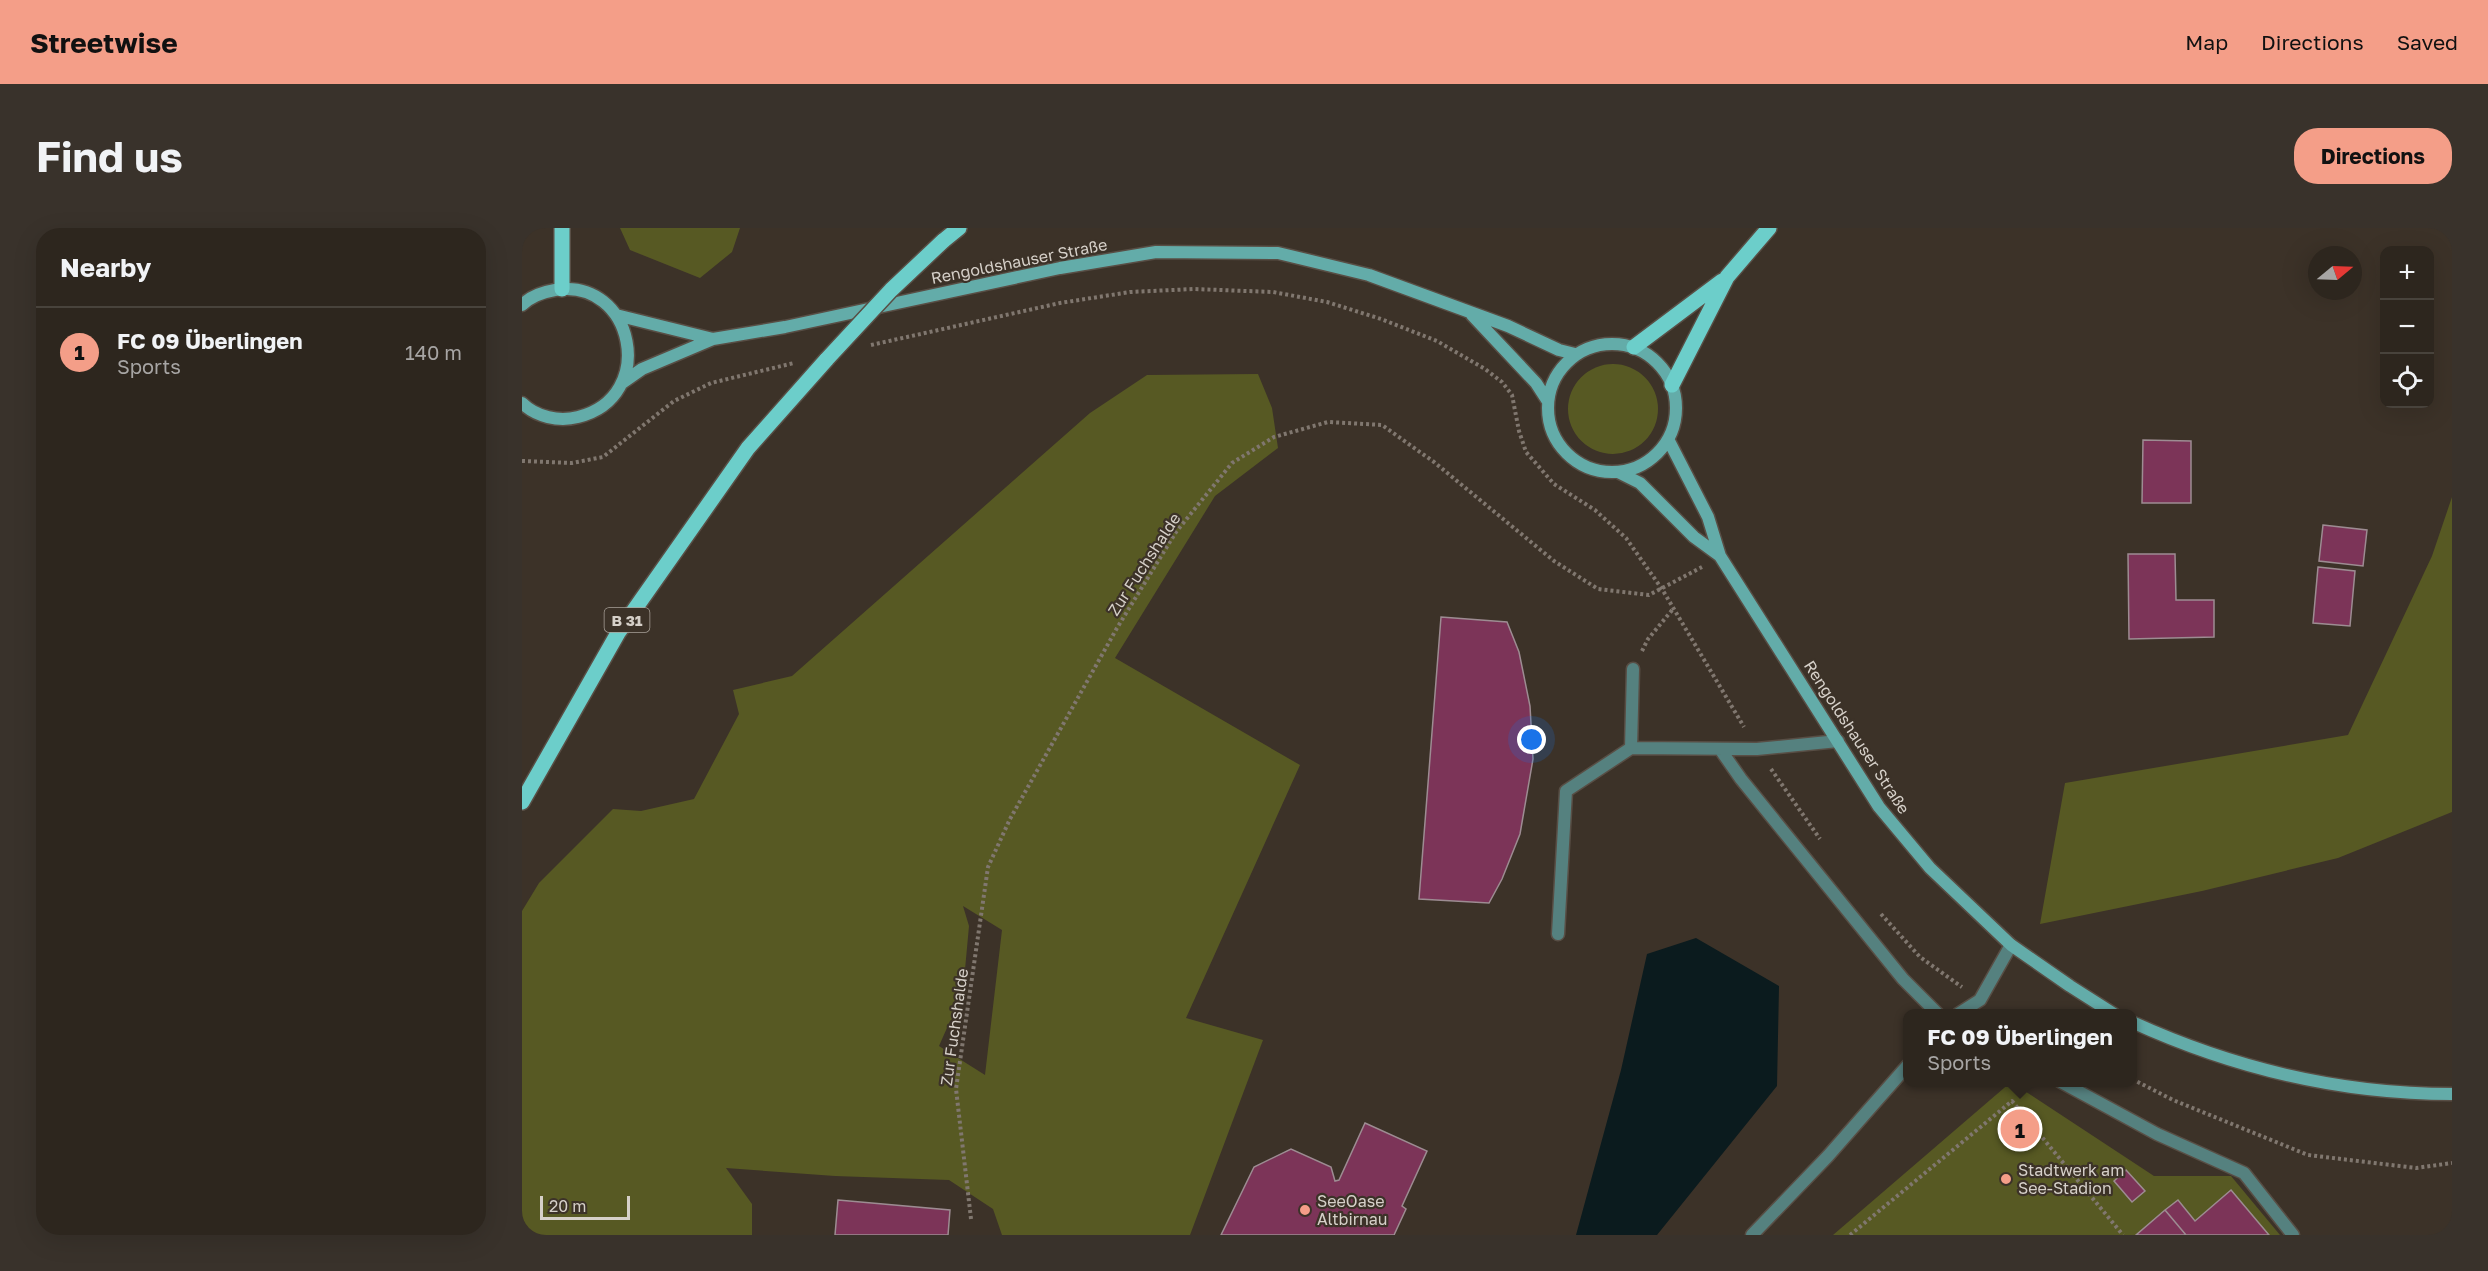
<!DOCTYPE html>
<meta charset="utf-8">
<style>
:root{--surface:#2d261e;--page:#39322b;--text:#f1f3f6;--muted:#a7a5a4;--line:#48433c;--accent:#f49e88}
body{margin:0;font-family:"Golos Text",sans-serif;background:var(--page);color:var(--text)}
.controls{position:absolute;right:18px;top:18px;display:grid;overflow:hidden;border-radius:12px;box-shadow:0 6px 24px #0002}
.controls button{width:54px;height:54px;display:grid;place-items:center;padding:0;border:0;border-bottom:2px solid var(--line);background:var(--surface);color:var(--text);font:30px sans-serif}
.compass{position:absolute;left:1786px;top:18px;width:54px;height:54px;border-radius:50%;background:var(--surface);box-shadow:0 6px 24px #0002;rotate:71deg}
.scale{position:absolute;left:18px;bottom:15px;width:90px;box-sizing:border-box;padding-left:6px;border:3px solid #d6d0c9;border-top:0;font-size:16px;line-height:21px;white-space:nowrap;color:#d6d0c9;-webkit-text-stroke:4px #3c3228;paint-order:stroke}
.you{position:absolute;left:1010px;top:512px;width:21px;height:21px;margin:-15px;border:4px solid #fff;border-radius:50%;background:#1a73e8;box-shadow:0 0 0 9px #1a73e833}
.badge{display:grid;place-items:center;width:39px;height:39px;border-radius:50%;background:var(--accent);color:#111;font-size:20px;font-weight:700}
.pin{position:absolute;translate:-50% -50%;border:3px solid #fff;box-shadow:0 2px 6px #0006}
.popup{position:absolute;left:1381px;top:781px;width:234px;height:78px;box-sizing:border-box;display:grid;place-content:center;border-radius:12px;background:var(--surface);filter:drop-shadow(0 2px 4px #0005);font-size:20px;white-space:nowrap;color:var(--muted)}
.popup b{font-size:22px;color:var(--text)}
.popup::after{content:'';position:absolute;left:50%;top:100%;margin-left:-12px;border:12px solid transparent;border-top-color:var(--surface)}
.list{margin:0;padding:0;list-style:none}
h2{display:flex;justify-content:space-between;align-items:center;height:78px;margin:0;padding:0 24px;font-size:26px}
h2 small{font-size:20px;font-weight:400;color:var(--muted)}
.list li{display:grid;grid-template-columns:39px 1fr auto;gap:18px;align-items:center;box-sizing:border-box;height:90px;padding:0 24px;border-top:2px solid var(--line)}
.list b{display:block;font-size:22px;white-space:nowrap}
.list p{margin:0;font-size:20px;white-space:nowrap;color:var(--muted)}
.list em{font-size:20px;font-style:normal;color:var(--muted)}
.icon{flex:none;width:33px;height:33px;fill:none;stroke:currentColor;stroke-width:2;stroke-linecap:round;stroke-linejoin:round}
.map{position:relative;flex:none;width:1930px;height:1007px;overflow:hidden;border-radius:24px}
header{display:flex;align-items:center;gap:36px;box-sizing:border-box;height:84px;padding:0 30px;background:var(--accent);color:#111}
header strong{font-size:28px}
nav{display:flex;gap:33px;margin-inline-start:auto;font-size:21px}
.intro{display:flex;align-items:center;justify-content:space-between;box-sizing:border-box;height:144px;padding:0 36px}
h1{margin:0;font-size:42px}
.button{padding:15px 27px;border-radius:24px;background:var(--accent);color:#111;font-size:21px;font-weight:700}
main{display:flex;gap:36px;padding:0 36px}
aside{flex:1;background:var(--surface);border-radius:24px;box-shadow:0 6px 24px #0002}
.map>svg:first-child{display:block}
.green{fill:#575923;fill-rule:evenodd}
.water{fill:#0b1b1e}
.building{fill:#7c3458;stroke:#9d8c92;stroke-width:1.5}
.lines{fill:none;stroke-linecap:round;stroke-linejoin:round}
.lane-casing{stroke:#584e45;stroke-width:15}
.secondary-casing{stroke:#584e45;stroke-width:15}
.primary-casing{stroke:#584e45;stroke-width:18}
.path{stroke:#80776f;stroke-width:4;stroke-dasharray:3 3;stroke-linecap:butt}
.lane{stroke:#55817f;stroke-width:12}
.secondary{stroke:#63aca9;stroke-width:12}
.primary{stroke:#6cceca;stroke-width:15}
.primary-bridge-casing{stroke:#584e45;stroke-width:18;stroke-linecap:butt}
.primary-bridge{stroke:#6cceca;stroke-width:15}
.poi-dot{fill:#f49e88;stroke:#3c3228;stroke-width:2}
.labels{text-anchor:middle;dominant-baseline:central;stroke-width:4.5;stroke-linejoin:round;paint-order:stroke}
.shield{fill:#3c3228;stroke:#a8a199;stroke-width:1.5}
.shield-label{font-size:15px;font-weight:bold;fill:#d6d0c9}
.street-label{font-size:16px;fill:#d6d0c9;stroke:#3c3228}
.poi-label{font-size:16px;fill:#d6d0c9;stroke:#3c3228;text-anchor:start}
</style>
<header>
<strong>Streetwise</strong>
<nav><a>Map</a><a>Directions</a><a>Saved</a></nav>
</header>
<div class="intro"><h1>Find us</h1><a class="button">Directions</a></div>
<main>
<aside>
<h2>Nearby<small></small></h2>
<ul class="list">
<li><span class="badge">1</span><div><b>FC 09 Überlingen</b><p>Sports</p></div><em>140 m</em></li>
</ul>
</aside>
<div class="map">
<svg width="1930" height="1007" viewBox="0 0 1930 1007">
<rect width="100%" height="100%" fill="#3c3228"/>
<!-- green -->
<path class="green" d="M98,0H218L210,24L178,50L108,22Z
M1046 181a45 45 0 1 1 90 0a45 45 0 1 1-90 0Z
M736,146L750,180L756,220L693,268L593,430L778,537L664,790L741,812L668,1007H480L471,981L427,952L313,948L204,940L230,976V1007H0V683L17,655L91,581L119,583L172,571L217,486L211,462L270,448L568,185L625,147ZM441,678L480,702L463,847L417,818L428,793L439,785L447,698Z
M1930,269V584L1816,630L1680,663L1518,696L1543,555L1826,507L1910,328Z
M1489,854L1632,948H1709L1758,1007H1311Z"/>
<!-- water -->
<path class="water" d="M1174,710L1257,758L1255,858L1135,1007H1054L1099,842L1125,726Z"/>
<!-- building -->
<path class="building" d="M1621,212L1669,213V275H1620Z
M1801,297L1845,302L1841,338L1797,333Z
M1606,326H1653L1654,372H1692V409L1607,411Z
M1796,339L1833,343L1828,398L1791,395Z
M919,389L985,394L997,424L1008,478L1011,531L998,606L980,651L967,675L897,671Z
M843,895L905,923L880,978L884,981L872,1007H699L732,939L769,921L809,939L813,953L817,952Z
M1604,942L1623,963L1610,974L1592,953Z
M1709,962L1747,1007H1664L1643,982L1656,972L1673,993Z
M316,972L428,982L426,1007H313Z
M1643,982L1664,1007H1614Z"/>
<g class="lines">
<defs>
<path id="lane" d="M1109,520L1111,441
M1198,521L1219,551L1381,751L1416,786
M1036,706L1044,563L1109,520L1235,521L1316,513
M1436,786L1458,772L1489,717
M1539,854L1635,906L1722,945L1771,1007
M1230,1007L1306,928L1386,837"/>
<path id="secondary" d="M0,77C9,68 21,64 33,62C112,49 137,169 56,189C37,194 14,189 0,175
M94,87L191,111
M950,87L1014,155L1025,172
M1026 180a64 64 0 1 1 128 0a64 64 0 1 1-128 0Z
M100,155L120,141L191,111L263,99L538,40L634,24L756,25L847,47L986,98L1037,122L1053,126
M1146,211L1186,289L1198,328L1357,579L1408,640L1489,717L1548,758L1592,786
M1096,244L1118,255L1172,309L1198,328
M1610,794C1713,841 1817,866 1930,866"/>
<path id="primary" d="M40,0V61
M421,13L437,0
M1112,119L1200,53
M1150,157L1205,49L1247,0
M0,574L96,405L226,220L305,131"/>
</defs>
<!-- lane casing -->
<use href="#lane" class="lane-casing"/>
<!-- secondary casing -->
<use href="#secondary" class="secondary-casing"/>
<!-- primary casing -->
<use href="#primary" class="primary-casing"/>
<!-- path -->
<path class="path" d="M349,117L538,75L608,64L672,61L751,64L805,74L859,91L915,113L963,141L980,154L990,167L997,203L1004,224L1032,256L1073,282L1104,310L1140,361L1222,499
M0,233L50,235L81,229L152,173L189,155L272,135
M1120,423L1126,411L1151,381
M1249,541L1298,611
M1359,686L1398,729L1440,759
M1610,851L1651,872L1786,927L1894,940L1930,935
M449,991L434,861L466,639L488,591L595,400L654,304L710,235L752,209L806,194L860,197L912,234L1032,333L1076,361L1127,367L1180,339
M1328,1007L1490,873L1601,1007"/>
<!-- lane -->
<use href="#lane" class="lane"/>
<!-- secondary -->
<use href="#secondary" class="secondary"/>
<!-- primary -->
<use href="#primary" class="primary"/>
<defs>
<path id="primary-bridge" d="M305,131L369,62L421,13"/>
</defs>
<!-- primary-bridge casing -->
<use href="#primary-bridge" class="primary-bridge-casing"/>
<!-- primary-bridge -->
<use href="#primary-bridge" class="primary-bridge"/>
</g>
<!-- markers -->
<g class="poi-dot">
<circle cx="1484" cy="951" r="6"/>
<circle cx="783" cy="982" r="6"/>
</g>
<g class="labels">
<!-- shield labels -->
<rect class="shield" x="82.5" y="380" width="45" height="24" rx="4.5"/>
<g class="shield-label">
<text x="105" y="392">B 31</text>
</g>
<!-- street labels -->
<g class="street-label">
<text transform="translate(497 33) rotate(-11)">Rengoldshauser Straße</text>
<text transform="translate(622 336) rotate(-57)">Zur Fuchshalde</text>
<text transform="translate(1335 509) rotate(57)">Rengoldshauser Straße</text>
<text transform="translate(432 799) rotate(-82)">Zur Fuchshalde</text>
</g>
<!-- poi labels -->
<g class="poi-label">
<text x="1496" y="942">Stadtwerk am<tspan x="1496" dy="18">See-Stadion</tspan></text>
<text x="795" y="973">SeeOase<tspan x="795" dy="18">Altbirnau</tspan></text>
</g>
</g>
</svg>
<div class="controls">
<button>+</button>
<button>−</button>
<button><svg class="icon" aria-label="locate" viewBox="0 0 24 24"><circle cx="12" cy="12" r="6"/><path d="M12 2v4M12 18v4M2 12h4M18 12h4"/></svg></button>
</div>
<svg class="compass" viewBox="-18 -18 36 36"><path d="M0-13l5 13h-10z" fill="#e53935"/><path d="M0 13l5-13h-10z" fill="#a7a5a4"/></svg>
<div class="scale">20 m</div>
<div class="you"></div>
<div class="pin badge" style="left:1498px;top:901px">1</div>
<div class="popup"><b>FC 09 Überlingen</b>Sports</div>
</div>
</main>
